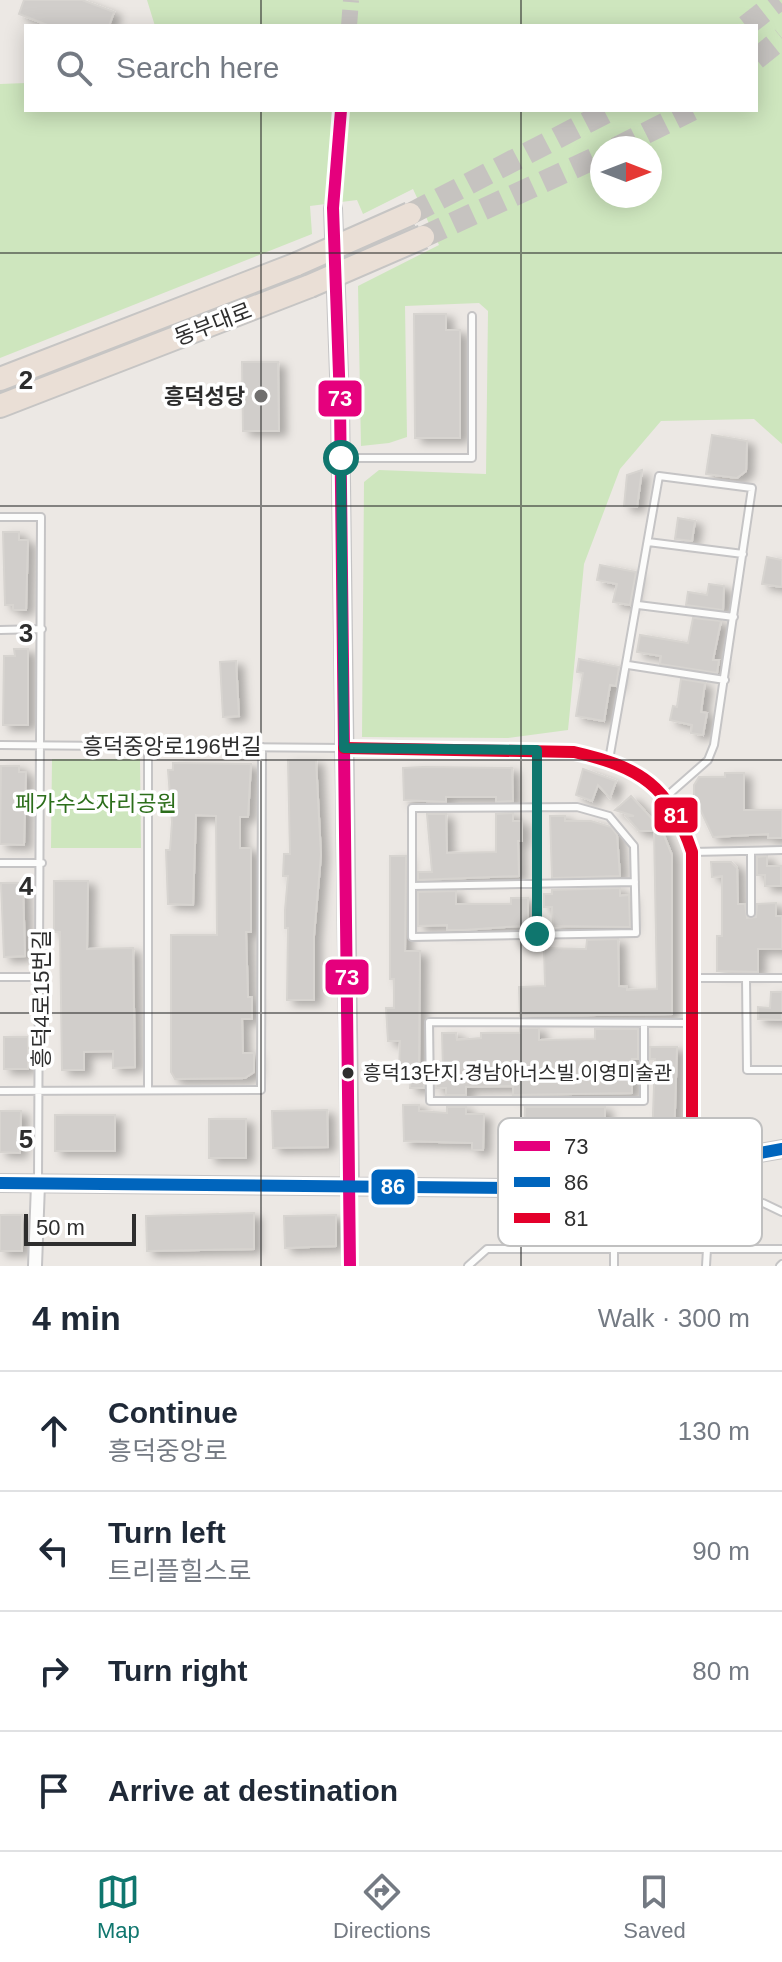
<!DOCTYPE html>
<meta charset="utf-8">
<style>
:root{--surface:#fff;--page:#f2f2f3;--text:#1f2937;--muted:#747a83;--line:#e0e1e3;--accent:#0f766e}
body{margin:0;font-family:Arial,"Noto Sans KR",sans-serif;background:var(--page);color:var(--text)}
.compass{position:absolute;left:590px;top:136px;width:72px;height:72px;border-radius:50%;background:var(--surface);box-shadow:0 4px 20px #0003;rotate:90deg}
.scale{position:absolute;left:24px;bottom:20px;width:112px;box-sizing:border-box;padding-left:8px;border:4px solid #2e2e2e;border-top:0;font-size:22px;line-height:28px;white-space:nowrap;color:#2e2e2e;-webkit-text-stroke:6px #fff;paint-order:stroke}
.stop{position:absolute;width:24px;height:24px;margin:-18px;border:6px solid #0f766e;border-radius:50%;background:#fff}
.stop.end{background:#0f766e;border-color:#fff;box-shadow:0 2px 8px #0008}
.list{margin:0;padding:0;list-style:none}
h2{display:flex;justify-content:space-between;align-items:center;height:104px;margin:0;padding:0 32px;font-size:34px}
h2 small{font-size:26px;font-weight:400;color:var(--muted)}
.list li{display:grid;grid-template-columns:52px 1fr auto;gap:24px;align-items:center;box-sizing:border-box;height:120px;padding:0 32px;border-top:2px solid var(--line)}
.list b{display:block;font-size:30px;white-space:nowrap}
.list p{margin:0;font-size:26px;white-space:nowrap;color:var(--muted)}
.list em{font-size:26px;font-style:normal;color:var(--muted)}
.icon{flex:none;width:44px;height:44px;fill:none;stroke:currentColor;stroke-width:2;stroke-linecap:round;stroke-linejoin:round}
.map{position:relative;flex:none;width:782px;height:1266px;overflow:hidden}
.search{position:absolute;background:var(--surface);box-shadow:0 4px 20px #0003;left:24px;right:24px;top:24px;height:88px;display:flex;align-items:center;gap:20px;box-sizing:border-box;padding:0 28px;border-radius:0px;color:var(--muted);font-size:30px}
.sheet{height:584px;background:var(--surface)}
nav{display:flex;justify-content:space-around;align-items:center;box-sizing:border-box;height:112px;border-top:2px solid var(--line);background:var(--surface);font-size:22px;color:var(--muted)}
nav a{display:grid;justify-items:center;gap:4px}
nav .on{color:var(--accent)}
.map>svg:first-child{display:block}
.green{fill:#cee6be;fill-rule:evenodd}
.building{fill:#d1cecb;stroke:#d7d4d0;stroke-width:2;filter:url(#shadow)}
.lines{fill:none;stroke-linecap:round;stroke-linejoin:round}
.secondary-tunnel{stroke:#c6c3c0;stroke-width:16;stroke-dasharray:16 8;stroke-linecap:butt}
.highway-tunnel{stroke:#c6c3c0;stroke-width:22;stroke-dasharray:22 11;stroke-linecap:butt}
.lane-casing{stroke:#c5c4c5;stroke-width:10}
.street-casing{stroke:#c5c4c5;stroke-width:16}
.secondary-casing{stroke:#c5c4c5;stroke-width:20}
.highway-casing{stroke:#c6c5c4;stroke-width:26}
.lane{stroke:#fcfcfb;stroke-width:6}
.street{stroke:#fcfcfb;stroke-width:12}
.secondary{stroke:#fcfcfb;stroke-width:16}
.highway{stroke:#eadfd6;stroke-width:22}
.highway-bridge-casing{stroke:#c6c5c4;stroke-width:26;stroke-linecap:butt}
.highway-bridge{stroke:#eadfd6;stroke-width:22}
.bus-1-casing{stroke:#fff;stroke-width:18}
.bus-2-casing{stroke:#fff;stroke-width:18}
.bus-3-casing{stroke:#fff;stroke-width:18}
.bus-1{stroke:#e5007d;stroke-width:12}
.bus-2{stroke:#0065bd;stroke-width:12}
.bus-3{stroke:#e4002b;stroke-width:12}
.route{stroke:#0f766e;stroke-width:10}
.grid{fill:none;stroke:#2e2e2e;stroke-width:2;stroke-opacity:0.55}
.poi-dot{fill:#706f6e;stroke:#fff;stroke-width:3}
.bus-dot{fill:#2e2e2e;stroke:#fff;stroke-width:3}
.labels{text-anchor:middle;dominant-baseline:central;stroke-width:7;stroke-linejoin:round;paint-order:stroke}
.bus-label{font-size:20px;fill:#2e2e2e;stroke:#fff;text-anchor:start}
.street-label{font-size:22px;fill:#2e2e2e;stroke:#fff}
.poi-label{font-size:22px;font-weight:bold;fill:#2e2e2e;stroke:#fff;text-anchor:end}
.park-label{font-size:22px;fill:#2c6e1b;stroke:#fff}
.key{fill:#fff;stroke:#c0c0c0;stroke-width:2}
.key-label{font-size:22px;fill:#2e2e2e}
.grid-label{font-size:26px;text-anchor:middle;font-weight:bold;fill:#2e2e2e;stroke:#fff;stroke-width:7;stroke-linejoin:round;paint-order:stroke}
.line-badge{stroke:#fff;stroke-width:3}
.badge-label{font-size:22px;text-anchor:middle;font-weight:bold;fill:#fff}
</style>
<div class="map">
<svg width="782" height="1266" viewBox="0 0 782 1266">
<defs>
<filter id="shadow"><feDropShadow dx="7" dy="4.5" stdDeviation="4" flood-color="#0004"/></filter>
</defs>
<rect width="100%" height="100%" fill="#ece8e4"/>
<!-- green -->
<path class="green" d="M147,0H782V444L754,419L661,421L620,469L584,564L568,730L508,738L362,737L364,482L379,470L486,474L488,311L479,303L405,306L407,437L389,443L361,446L358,286L439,245L413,189L363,214L357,200L310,206L312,234L0,358V84L26,83V110H756V26H155ZM602,148H650V196H602Z
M52,759H140L141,848H51Z"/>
<!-- building -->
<path class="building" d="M24,0H82L114,12L109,26H50L19,14Z
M414,314H446V330H460V438H415Z
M242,362H278L279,431H243Z
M712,435L747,441L746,471L737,478L706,474Z
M642,470L637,507L624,506L627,475Z
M678,518L695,521L692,541L675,539Z
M3,532H19V540H28L26,610H13V605H5Z
M767,557L782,560V587L762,584Z
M600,565L636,572L630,605L613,602L617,584L597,580Z
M709,584L724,586L723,610L686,605L688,592L707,595Z
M693,618L721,621L713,660H719L717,673L660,664L661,656L637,652L640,635L688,643Z
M14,649H28V725H3L4,656H15Z
M579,659L619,667L616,686L610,685L604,721L576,716L583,673L577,672Z
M236,661L239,716L223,717L220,662Z
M681,679L705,683L701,712L707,713L703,735L691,733L692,725L670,720L673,706L677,707Z
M288,760H316L321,855L314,936V1000H287L288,928H285V910L288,876H283L284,854H290Z
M173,763L251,764L248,817H240V848H251V932H246L248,997H252V1019H242L243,1053H254V1072L245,1078L175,1079L171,1072V935H217L216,816L196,815L193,905L168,904L166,850H170L172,822L168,770H173Z
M1,766H19V772H26L24,845L0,844Z
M423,767L512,768L513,801L496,802V797H446V802L404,800L403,768Z
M583,769L616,781L610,798L598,785L592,801L576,795Z
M725,773H744V810H782V838H768V834L713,837L694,796V785L699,777H725Z
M631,796L654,821V811L672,855V1014L520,1016L519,987L545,986L544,948L586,949L587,940L618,939L619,986L627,987V990L657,989L654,831H639L626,816H634L615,810Z
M513,813V821H522V841H518L519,876L418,880V872H432L427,814H446L447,853L496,852V814Z
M550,816H565V821H591L611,827L617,835L620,876L552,878Z
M390,856H406L405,951H420L419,1071H424V1088H410L411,1074L399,1073L400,1041H388L386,1008H394V979H390Z
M767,856V866H781V886H765V875H757V857Z
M711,862H731L737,868L738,904H745L747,918L756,917L757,904L776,903V916H782V949H758V972L717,971V936H722V876L712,877Z
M54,881H88L87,949L133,948L135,1067L113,1068V1051L84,1052V1070H62L60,932H54Z
M1,883H23L25,956L4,957Z
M620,888V896L629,895L630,927L553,926L552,907H544V894H552V890Z
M456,891V904H511V898H528V920L521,926L464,930H447V925L418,926V892Z
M771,992H782V1020L758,1019V1007L770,1008Z
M520,1028H539V1040L595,1039V1029H638V1059H632V1093L513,1095V1086L466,1087V1095H446V1088H436V1070H443L442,1033H456L457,1040L481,1038V1033H520Z
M4,1037H28V1069H4Z
M650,1047H677L674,1141H652L655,1059H650Z
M403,1105H419V1111L447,1113V1107H466V1114H484L483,1150H472V1143L404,1141Z
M525,1107H605V1146L546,1141V1153L524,1152Z
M327,1110L328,1147L273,1148L272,1111Z
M0,1111H21L20,1153L0,1152Z
M55,1115H115V1151H55Z
M209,1119H246V1158H209Z
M254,1213V1249L147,1251L146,1216Z
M0,1215H22V1251H0Z
M336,1215V1246L285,1248L284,1216Z"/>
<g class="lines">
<!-- secondary-tunnel -->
<path class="secondary-tunnel" d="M349,26L351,0
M333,208L341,110"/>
<!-- highway-tunnel -->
<path class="highway-tunnel" d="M746,26L779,0
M756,59L782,38
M616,148L692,110
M410,214L611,110
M423,237L602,155"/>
<defs>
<path id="lane" d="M342,458H472V316
M0,517H41L38,1181
M648,542L743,554
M638,605L734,617
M0,630L42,629
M628,665L725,680
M0,745L344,748
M148,746V1090
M537,750V934
M609,760L659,476L752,488L714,745L708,760L667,796
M577,807L609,816L634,846L636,933L412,937V808Z
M751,851V913
M692,852L782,850
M0,863H42
M412,886L635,882
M0,977H41
M693,978H782
M746,978L747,1070H782
M644,1023V1101H430L429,1022L693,1023
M0,1091L261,1090L262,747
M692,1166L696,1211L763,1203L782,1212
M468,1266L487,1249H782
M614,1266V1248
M706,1266L707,1249
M780,1266L782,1264"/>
<path id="street" d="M344,748L574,752C640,767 670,786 692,852V1166
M350,1186V1266
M35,1266L38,1184"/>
<path id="secondary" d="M333,208L340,402L350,1186
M0,1183L518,1188L596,1183L782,1149"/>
<path id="highway" d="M0,379L297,264
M0,406L310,286"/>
</defs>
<!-- lane casing -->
<use href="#lane" class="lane-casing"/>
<!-- street casing -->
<use href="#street" class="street-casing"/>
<!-- secondary casing -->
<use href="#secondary" class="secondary-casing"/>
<!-- highway casing -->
<use href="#highway" class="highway-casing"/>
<!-- lane -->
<use href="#lane" class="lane"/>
<!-- street -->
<use href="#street" class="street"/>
<!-- secondary -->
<use href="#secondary" class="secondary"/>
<!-- highway -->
<use href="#highway" class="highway"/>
<defs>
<path id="highway-bridge" d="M297,264L410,214
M310,286L423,237"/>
</defs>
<!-- highway-bridge casing -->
<use href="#highway-bridge" class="highway-bridge-casing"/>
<!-- highway-bridge -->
<use href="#highway-bridge" class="highway-bridge"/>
<defs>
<path id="bus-1" d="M341,110L333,208L340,402L350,1266"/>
<path id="bus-2" d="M0,1183L518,1188L596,1183L782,1149"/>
<path id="bus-3" d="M344,748L574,752C640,767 670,786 692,852V1166"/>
</defs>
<!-- bus-1 casing -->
<use href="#bus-1" class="bus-1-casing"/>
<!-- bus-2 casing -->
<use href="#bus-2" class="bus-2-casing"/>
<!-- bus-3 casing -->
<use href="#bus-3" class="bus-3-casing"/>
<!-- bus-1 -->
<use href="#bus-1" class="bus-1"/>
<!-- bus-2 -->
<use href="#bus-2" class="bus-2"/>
<!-- bus-3 -->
<use href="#bus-3" class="bus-3"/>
</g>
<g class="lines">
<!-- route -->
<path class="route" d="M341,458L344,748L537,750V934"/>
</g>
<!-- grid -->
<path class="grid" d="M261,0V26M521,0V26M261,110V1266M521,110V1266M0,253H782M0,506H782M0,760H782M0,1013H782"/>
<!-- markers -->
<circle class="poi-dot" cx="261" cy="396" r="8"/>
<circle class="bus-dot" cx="348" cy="1073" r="7"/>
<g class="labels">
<!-- bus labels -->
<g class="bus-label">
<text x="363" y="1073">흥덕13단지.경남아너스빌.이영미술관</text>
</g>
<!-- street labels -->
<g class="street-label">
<text transform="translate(213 324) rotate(-21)">동부대로</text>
<text x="172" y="746">흥덕중앙로196번길</text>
<text transform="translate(41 999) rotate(-90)">흥덕4로15번길</text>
</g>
<!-- poi labels -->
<g class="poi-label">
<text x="245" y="396">흥덕성당</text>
</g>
<!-- park labels -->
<g class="park-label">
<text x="96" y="803">페가수스자리공원</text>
</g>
</g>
<!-- legend -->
<rect x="498" y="1118" width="264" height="128" rx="12" class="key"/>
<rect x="514" y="1141" width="36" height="10" fill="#e5007d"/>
<rect x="514" y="1177" width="36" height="10" fill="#0065bd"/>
<rect x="514" y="1213" width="36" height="10" fill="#e4002b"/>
<g class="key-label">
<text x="564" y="1154">73</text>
<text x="564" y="1190">86</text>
<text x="564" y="1226">81</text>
</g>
<g class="grid-label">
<text x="26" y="389">2</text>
<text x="26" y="642">3</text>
<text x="26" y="895">4</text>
<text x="26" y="1148">5</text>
</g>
<g class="line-badge">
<rect x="317" y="379" width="46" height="39" rx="8" fill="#e5007d"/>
<rect x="653" y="796" width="46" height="38" rx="8" fill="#e4002b"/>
<rect x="324" y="958" width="46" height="38" rx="8" fill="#e5007d"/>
<rect x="370" y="1168" width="46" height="38" rx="8" fill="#0065bd"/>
</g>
<g class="badge-label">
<text x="340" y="406">73</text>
<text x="676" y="823">81</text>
<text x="347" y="985">73</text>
<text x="393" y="1194">86</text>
</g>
</svg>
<svg class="compass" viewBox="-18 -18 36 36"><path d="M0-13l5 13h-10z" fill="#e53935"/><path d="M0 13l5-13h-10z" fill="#747a83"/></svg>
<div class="scale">50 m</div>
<div class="stop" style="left:341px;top:458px"></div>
<div class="stop end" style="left:537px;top:934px"></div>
<div class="search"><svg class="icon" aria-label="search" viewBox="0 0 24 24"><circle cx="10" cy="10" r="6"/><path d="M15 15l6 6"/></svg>Search here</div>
</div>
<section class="sheet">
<h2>4 min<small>Walk · 300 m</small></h2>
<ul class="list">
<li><svg class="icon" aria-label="ahead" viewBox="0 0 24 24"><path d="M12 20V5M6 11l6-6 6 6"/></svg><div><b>Continue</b><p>흥덕중앙로</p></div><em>130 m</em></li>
<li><svg class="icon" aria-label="left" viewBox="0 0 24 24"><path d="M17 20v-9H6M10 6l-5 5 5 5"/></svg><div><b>Turn left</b><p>트리플힐스로</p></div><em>90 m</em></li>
<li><svg class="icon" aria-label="right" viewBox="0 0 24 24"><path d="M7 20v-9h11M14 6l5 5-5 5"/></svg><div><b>Turn right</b></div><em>80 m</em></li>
<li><svg class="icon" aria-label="arrive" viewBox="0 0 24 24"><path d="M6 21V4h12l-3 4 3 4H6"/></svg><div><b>Arrive at destination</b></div></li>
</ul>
</section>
<nav>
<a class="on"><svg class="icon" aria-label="map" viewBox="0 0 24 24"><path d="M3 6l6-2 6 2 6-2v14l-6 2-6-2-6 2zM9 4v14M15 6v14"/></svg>Map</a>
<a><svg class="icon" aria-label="directions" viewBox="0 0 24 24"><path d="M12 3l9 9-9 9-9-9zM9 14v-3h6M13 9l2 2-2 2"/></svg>Directions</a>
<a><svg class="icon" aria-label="saved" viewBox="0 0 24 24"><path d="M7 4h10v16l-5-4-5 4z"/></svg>Saved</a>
</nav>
